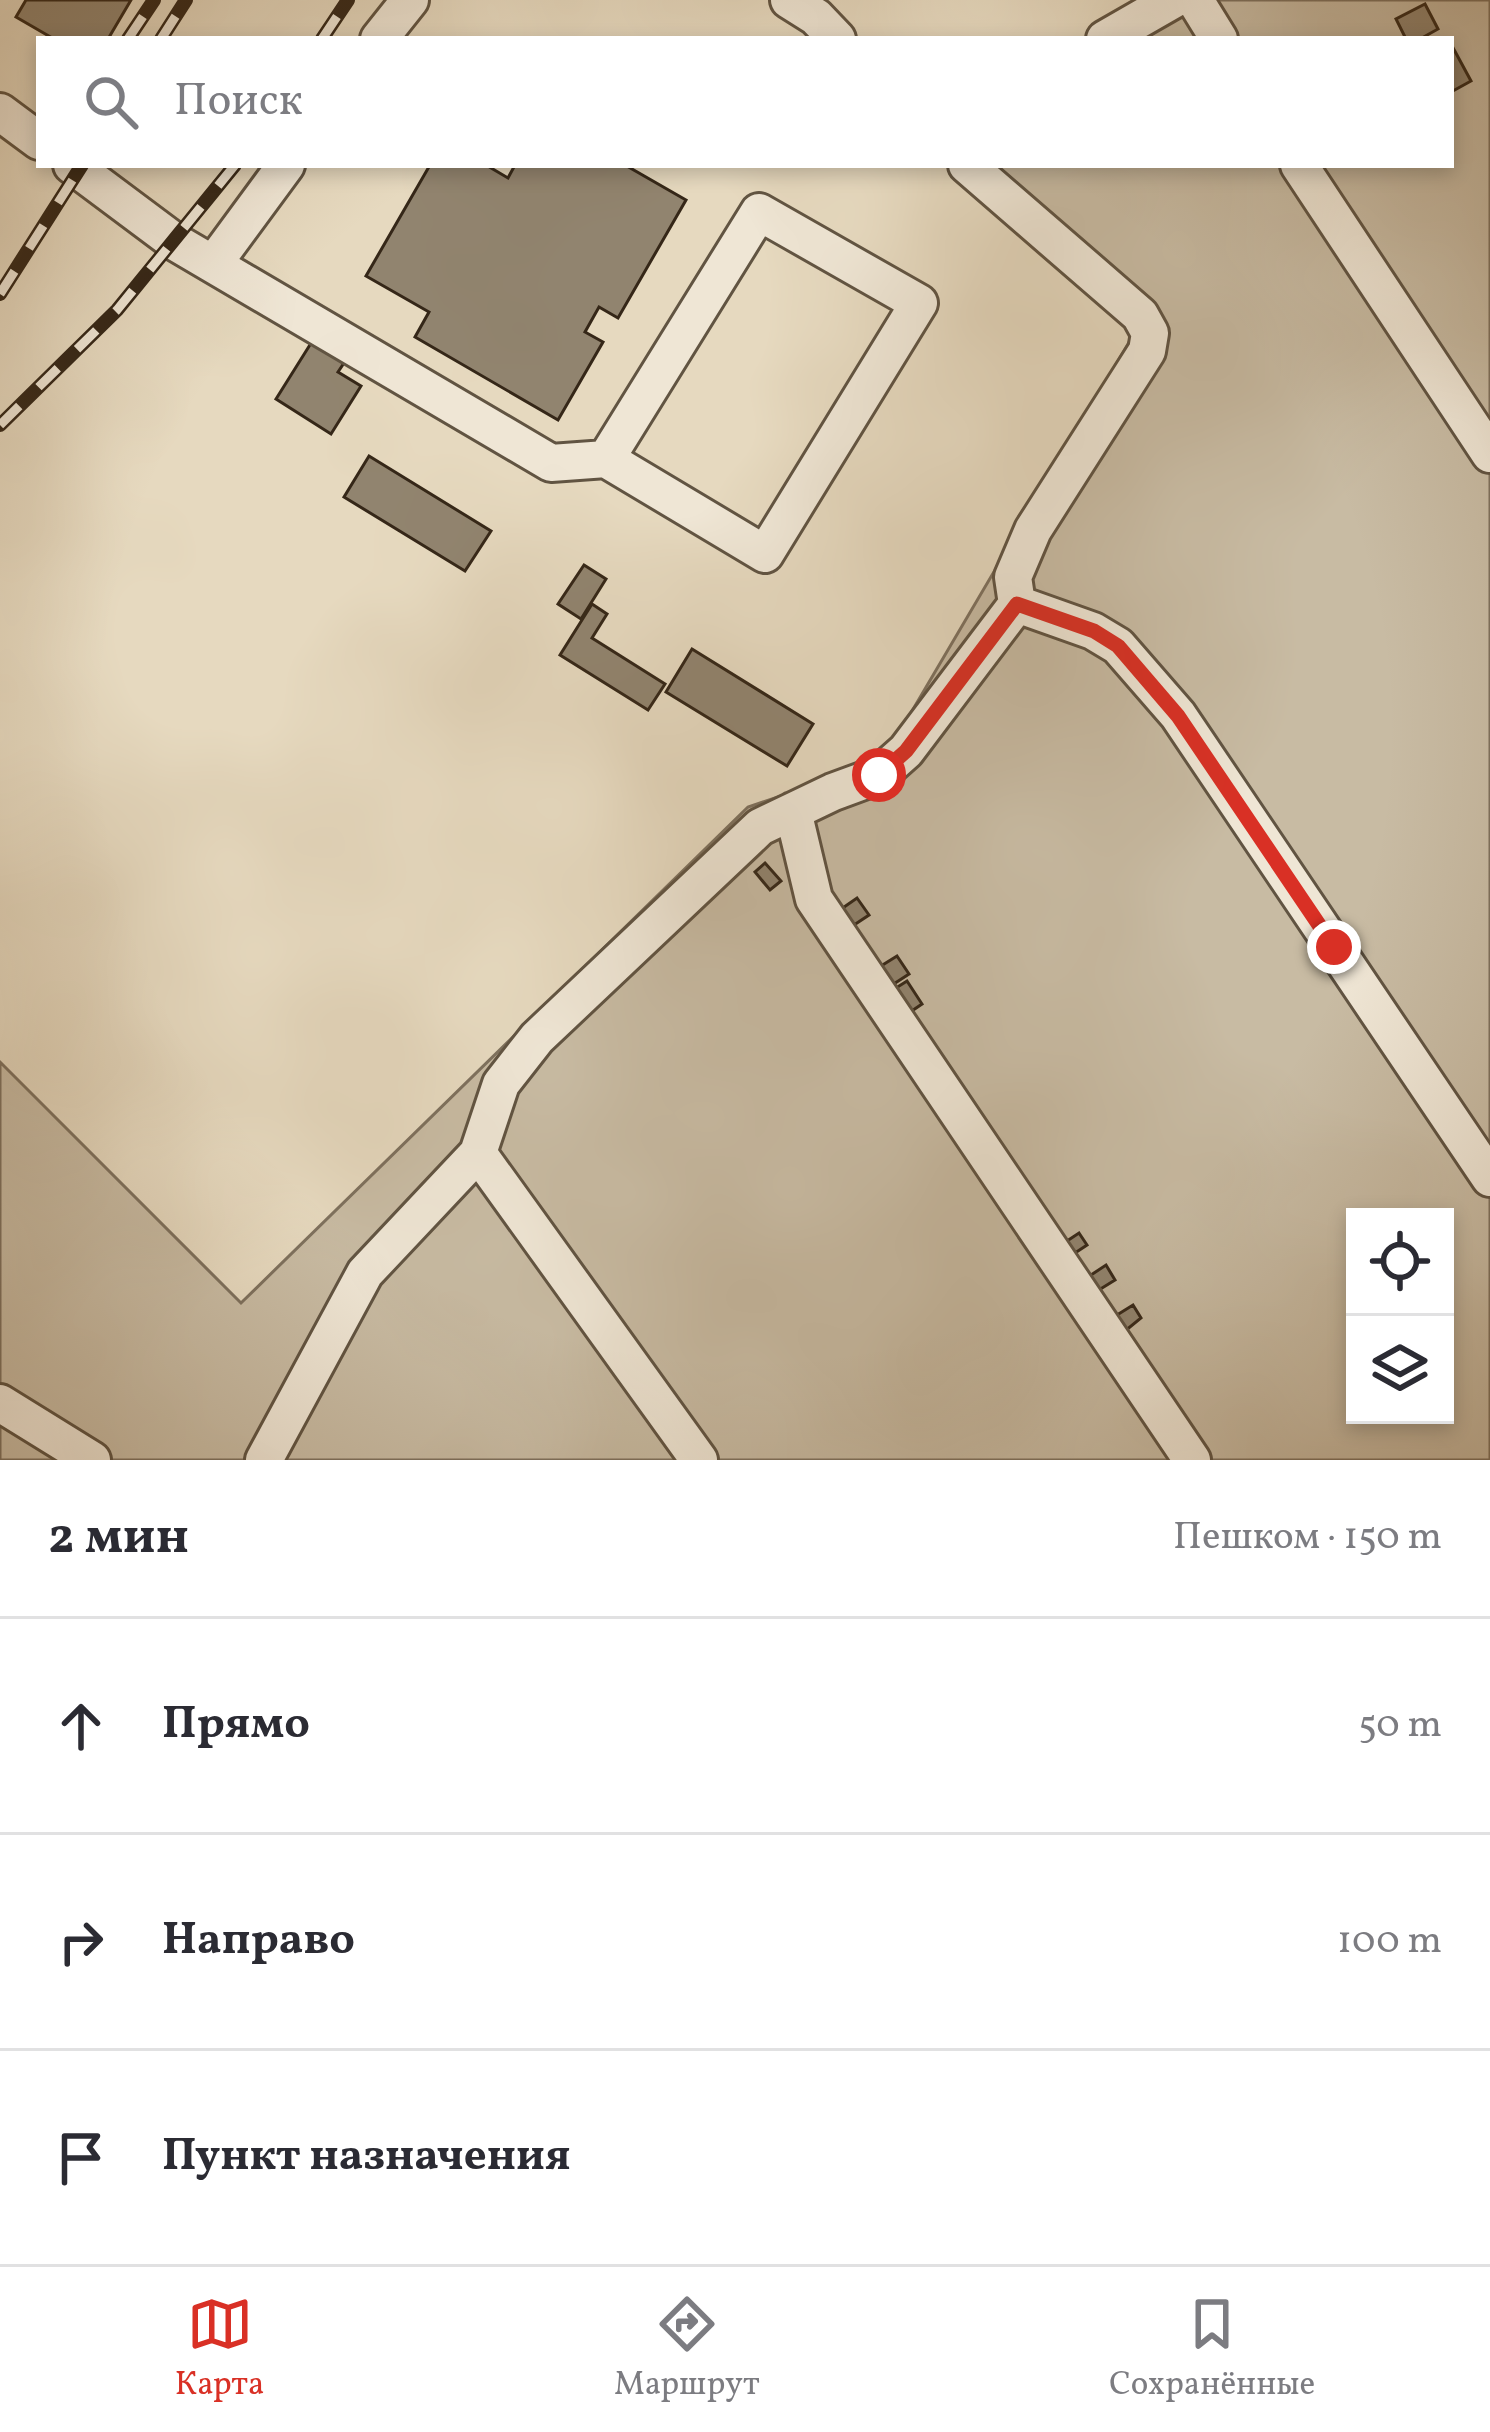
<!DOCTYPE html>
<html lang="ru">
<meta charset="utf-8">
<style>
:root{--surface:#fff;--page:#f2f2f3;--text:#2b2b33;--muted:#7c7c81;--line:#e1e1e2;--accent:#d93025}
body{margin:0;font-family:Vollkorn,serif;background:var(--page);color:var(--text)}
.controls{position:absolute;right:36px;bottom:36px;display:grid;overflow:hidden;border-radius:0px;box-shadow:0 6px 18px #0003}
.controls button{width:108px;height:108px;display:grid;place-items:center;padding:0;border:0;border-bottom:3px solid var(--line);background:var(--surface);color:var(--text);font:60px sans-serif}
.stop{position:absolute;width:36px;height:36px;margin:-27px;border:9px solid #d93025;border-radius:50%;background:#fff}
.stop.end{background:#d93025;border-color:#fff;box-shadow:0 3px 12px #0008}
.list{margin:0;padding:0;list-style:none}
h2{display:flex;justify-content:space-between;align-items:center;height:156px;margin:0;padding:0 48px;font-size:51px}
h2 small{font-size:39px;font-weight:400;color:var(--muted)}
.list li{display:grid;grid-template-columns:78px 1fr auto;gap:36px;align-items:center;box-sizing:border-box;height:216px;padding:0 48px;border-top:3px solid var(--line)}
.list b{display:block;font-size:45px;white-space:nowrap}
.list em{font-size:39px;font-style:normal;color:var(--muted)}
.icon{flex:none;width:66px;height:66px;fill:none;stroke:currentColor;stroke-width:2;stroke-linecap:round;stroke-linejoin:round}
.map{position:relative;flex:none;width:1490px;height:1460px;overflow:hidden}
.search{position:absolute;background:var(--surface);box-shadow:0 6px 18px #0003;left:36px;right:36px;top:36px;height:132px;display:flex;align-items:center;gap:30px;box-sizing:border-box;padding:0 42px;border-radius:0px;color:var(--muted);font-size:45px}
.sheet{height:804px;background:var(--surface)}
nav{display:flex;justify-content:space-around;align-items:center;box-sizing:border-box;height:168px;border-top:3px solid var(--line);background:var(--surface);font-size:33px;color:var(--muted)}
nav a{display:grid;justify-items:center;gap:6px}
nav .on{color:var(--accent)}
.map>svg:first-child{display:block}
.green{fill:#c8bba3;stroke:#7e715e;stroke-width:3;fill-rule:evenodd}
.building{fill:#91846f;stroke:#352718;stroke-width:3}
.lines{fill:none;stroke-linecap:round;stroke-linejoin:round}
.minor-casing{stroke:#615442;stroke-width:42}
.minor{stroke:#efe6d5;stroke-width:36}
.rail-casing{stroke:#352718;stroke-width:14}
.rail{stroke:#efe6d5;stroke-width:9;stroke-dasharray:27;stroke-linecap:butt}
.route{stroke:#d93025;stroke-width:15}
</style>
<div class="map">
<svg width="1490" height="1460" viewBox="0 0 1490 1460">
<rect width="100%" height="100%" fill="#e6d9bf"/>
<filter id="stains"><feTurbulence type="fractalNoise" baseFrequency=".00167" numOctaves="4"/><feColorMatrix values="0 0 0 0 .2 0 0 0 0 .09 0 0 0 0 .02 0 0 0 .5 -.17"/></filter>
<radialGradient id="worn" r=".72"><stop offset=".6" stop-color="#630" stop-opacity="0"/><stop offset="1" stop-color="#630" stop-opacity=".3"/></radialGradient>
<!-- green -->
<path class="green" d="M1148,0H1490V1460H0V1062L241,1303L748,807L882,762L1138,327L988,165H1451V39H1084ZM1355,1217H1445V1415H1355Z"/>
<!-- building -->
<path class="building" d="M26,0H131L108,39H54L16,17Z
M1425,4L1438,29L1420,39H1406L1396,19Z
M1451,44L1471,81L1451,92Z
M430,165H486L508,178L515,165H625L686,200L618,318L599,307L585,332L603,342L558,420L415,337L429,312L366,276Z
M313,340L346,360L338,372L361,386L331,434L276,399Z
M369,456L491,531L465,571L344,497Z
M584,565L606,579L581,619L558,604Z
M592,604L607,614L592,638L665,684L648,710L560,655Z
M692,649L813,724L787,766L666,692Z
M765,863L781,881L770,890L755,872Z
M857,898L869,915L848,929L837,912Z
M897,956L909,974L886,989L873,971Z
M907,981L922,1004L900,1019L885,995Z
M1079,1233L1087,1245L1069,1257L1061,1245Z
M1106,1265L1115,1280L1094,1293L1085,1279Z
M1133,1305L1141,1318L1119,1336L1109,1320Z"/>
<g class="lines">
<defs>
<path id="minor" d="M789,0L816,17L837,39
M1195,0L1219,39
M379,39L410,0
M1105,39L1173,0
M0,112L39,141
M72,165L175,242L551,463L606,459L759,212L919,303L765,554L606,459
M1299,165L1490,454
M214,263L286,165
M1017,604L1093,631L1118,646L1178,715L1490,1178
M793,811L814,899L1192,1460
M478,1153L699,1460
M0,1403L92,1460
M264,1460L365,1273L478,1153L501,1084L537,1038L760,827L833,792L879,775L906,751L1017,604L1013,577L1033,530L1147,351L1150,333L1140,315L967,165"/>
</defs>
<!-- minor casing -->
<use href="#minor" class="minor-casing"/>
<!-- minor -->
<use href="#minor" class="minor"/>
<defs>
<path id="rail" d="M128,39L154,0
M161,39L186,0
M322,39L348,0
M0,294L82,165
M0,425L117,310L235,165"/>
</defs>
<!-- rail casing -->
<use href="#rail" class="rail-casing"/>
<!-- rail -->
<use href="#rail" class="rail"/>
</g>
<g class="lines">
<!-- route -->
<path class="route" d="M879,775L906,751L1017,604L1094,631L1118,646L1178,716L1334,947"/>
</g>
<rect width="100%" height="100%" filter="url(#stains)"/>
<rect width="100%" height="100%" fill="url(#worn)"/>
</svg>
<div class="controls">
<button><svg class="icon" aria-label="locate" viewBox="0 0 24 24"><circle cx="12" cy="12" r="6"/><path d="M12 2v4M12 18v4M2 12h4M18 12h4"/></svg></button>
<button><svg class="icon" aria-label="layers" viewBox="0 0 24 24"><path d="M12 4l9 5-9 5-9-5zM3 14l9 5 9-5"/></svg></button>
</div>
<div class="stop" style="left:879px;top:775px"></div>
<div class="stop end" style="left:1334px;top:947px"></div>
<div class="search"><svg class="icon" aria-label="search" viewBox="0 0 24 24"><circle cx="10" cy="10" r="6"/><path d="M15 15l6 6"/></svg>Поиск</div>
</div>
<section class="sheet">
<h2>2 мин<small>Пешком · 150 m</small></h2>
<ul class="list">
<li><svg class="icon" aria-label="ahead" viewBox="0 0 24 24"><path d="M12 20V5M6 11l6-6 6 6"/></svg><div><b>Прямо</b></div><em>50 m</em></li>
<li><svg class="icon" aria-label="right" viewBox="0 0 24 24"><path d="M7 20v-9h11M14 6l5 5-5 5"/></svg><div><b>Направо</b></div><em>100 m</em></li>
<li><svg class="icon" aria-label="arrive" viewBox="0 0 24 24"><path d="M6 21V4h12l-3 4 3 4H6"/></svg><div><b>Пункт назначения</b></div></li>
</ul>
</section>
<nav>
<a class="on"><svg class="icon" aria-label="map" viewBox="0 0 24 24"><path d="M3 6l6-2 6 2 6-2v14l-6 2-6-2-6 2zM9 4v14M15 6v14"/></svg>Карта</a>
<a><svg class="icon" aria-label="directions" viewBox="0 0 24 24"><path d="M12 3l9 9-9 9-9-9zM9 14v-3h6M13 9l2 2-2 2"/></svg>Маршрут</a>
<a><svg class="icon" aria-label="saved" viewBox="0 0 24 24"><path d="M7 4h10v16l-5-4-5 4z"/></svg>Сохранённые</a>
</nav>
